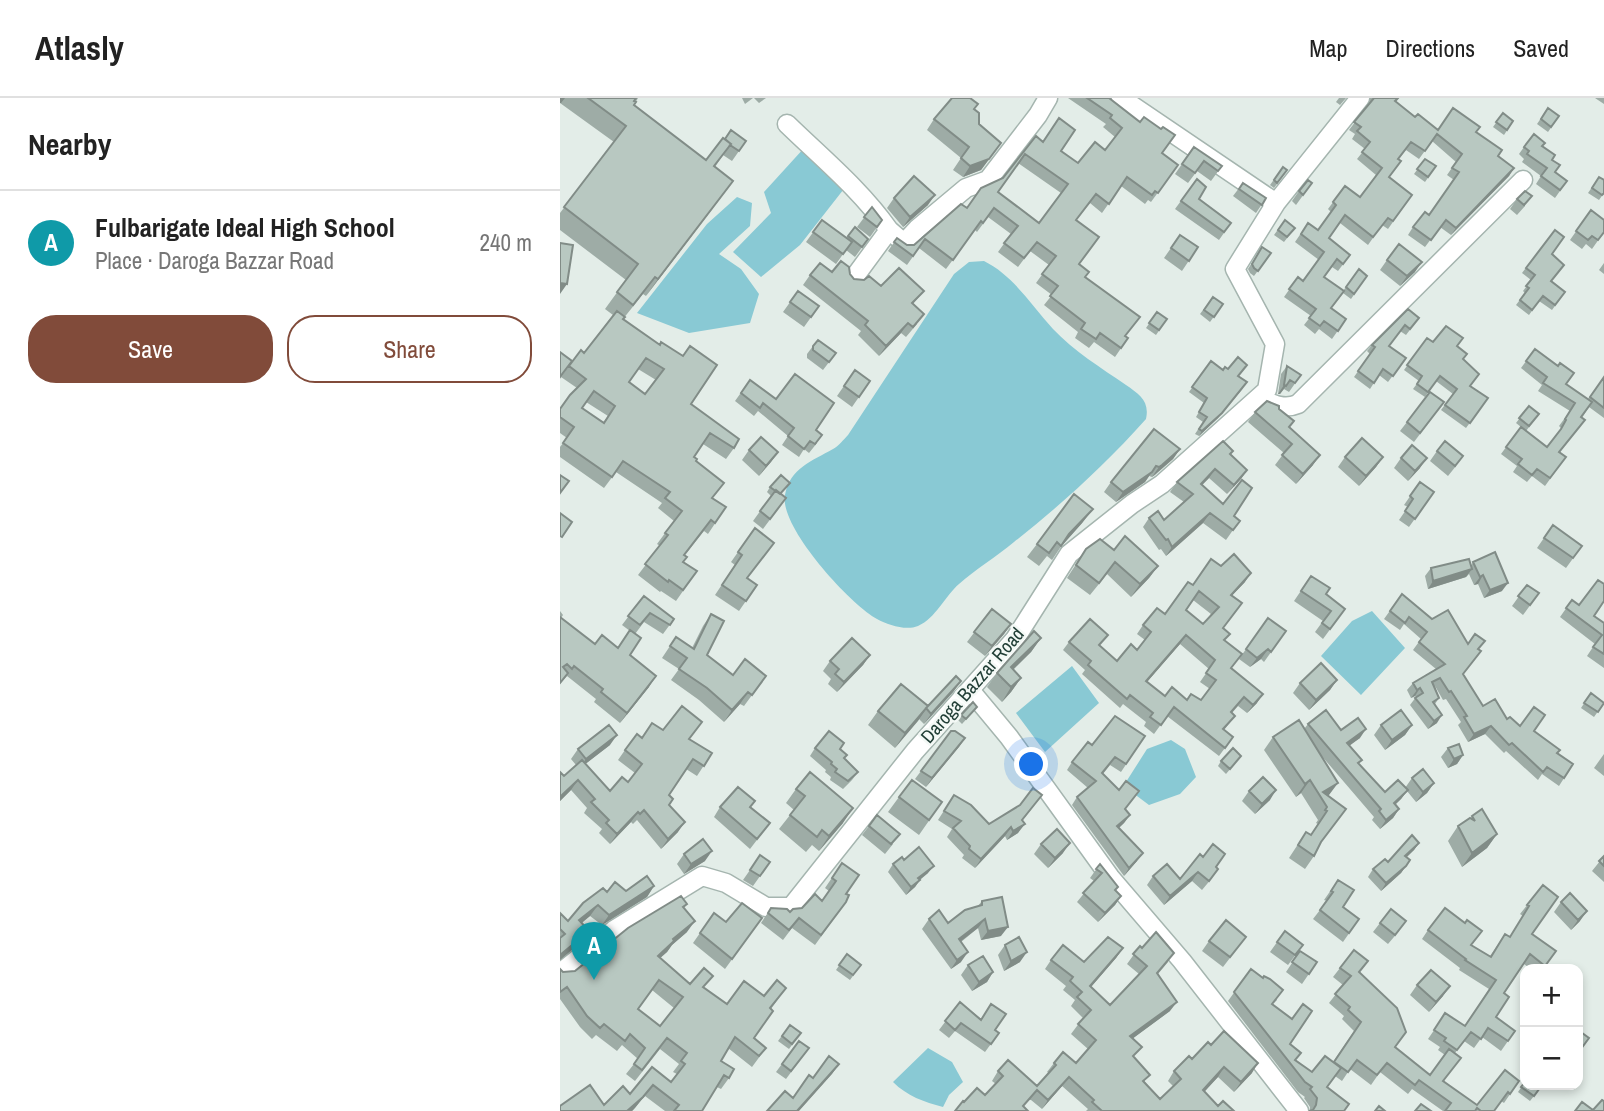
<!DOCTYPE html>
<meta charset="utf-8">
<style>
:root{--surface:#fff;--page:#f2f2f2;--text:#222;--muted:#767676;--line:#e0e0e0;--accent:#814b3a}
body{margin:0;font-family:"Archivo Narrow",sans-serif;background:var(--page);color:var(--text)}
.controls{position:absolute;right:21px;bottom:21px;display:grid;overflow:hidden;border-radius:14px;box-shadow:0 4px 10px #0003}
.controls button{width:63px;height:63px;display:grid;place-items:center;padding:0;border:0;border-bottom:2px solid var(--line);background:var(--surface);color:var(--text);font:35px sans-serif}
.you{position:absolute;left:472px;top:667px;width:24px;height:24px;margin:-18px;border:5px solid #fff;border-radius:50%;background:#1a73e8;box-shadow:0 0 0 10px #1a73e833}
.badge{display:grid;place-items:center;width:46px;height:46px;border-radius:50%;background:var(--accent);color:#fff;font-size:23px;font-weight:700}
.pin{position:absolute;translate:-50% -58px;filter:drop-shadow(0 2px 4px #0008)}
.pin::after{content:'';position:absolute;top:37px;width:24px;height:21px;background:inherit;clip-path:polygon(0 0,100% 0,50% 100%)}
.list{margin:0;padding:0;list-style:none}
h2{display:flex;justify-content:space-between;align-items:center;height:91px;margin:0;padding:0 28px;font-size:30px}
h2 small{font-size:23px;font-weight:400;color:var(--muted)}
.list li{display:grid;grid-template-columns:46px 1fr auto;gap:21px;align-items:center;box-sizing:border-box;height:105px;padding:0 28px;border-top:2px solid var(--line)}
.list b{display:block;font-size:26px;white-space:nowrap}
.list p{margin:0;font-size:23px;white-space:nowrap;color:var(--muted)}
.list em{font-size:23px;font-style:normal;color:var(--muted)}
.actions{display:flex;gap:14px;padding:21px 28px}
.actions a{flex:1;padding:16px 0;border:2px solid var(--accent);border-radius:28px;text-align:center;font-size:24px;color:var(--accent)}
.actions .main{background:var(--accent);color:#fff}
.map{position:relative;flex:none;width:1044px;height:1013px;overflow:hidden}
header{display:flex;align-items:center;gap:42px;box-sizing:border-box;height:98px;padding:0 35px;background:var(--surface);border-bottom:2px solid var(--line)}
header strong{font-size:33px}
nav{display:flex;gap:38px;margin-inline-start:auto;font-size:24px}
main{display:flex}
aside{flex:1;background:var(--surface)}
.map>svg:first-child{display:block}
.water{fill:#89c9d4}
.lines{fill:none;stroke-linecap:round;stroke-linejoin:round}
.minor-casing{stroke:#a5b5af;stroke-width:21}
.minor{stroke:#fff;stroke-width:18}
.wall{fill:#9eaca6;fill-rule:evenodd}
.shaded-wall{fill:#818c87}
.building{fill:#b8c8c1;stroke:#818c87;stroke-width:2;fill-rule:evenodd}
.labels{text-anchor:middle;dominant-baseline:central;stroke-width:5;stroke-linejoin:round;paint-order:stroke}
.street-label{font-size:19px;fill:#223f37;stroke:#f4f9f6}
</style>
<header>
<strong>Atlasly</strong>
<nav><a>Map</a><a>Directions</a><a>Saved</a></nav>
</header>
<main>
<aside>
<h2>Nearby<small></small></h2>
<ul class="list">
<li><span class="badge" style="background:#0f9aa8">A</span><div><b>Fulbarigate Ideal High School</b><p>Place · Daroga Bazzar Road</p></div><em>240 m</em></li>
</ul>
<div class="actions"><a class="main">Save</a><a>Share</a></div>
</aside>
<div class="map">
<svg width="1044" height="1013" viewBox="0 0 1044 1013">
<rect width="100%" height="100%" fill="#e3ede8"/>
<!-- water -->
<path class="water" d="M245,49L287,87L240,147L201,179L173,154L211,115L204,94Z
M177,99L192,105L190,128L159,156L181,171L199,196L190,225L129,235L77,215L147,126Z
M424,163C454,178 471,207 493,231C514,253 541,270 566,287C579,296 590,303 586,321C546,366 501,407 454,444C436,459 416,471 399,486C385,498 376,520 358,528C346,533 328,527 317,521C290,506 219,429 225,397C230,370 252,363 273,351C279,348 283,342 288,337L394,176L409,164Z
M812,513L845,550L801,597L761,558L792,523Z
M512,568L539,605L485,654L456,615Z
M611,642L625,651L636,679L620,696L589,707L573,695L566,684L587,651Z
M368,950L392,964L403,984L389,997L383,1009C364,1004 347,998 333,984Z"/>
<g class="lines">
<defs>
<path id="minor" d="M561,0L716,105
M227,26C262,60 301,92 329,132
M293,181L329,132L344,145L357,131L406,90L428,82L478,17L488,0
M698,300C712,306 724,312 738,306L963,82
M410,592L449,639L550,779L622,863L739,1013
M0,875L54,832L142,778L166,785L206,809H231L355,653L455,541L509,456L572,406L602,386L707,292L715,246L675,171L716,105L800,0"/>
</defs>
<!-- minor casing -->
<use href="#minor" class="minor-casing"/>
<!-- minor -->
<use href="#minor" class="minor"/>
</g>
<!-- wall -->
<path class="wall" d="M0,0H78L74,7L146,62L165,41L186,43L172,63L163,57L155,69L161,99L86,198L83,196L63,221L131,306L174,350L166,361L143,346L134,359L153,400L166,409L148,436L144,433L125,457L124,464L137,473L116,503L101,493L100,494L78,477L100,448L97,446L114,423L98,410L102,405L56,374L44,390L0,359V349L7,340L0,335V311L17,290L1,279L21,252L24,255L53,217L45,211L66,182L0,132V115L54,44L0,5ZM78,271L96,282L85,296L69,284ZM26,304L48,318L43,325L22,310Z
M182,0H193L185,6Z
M194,0H206L199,5Z
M508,0H549L602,55L618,67L591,104L588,102L585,106L561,88L542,115L530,105L516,122L519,166L525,179L566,239L568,240L555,259L534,244L529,250L515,240L518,234L484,207L492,197L476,185L489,167L470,153L458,169L438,154L451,136L428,119L417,134L415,132L386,171L359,150L347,167L328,153L337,140L347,147H354L407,110L443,80L476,38L483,44L501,53L518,65L545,52L555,39L543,29L546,26ZM458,65L501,95L479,125L438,94Z
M779,0H786L780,7L776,4Z
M810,0H839L836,4L855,19L878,32L917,34L938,58L954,70L949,78L891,137L880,129L865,149L848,137L853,129L869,117L894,82L887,77L896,64L872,43L859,61L846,52L839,61L829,80L852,97L828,131L822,127L808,147L780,125L769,140L790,157L778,173L772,169L764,179L783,193L799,171L807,178L791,201L783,195L771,211L786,221L772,241L759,231L755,236L744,227L751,218L724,199L738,179L743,183L759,162L735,144L748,125L758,132L771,114L768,111L785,88L800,99L816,77L797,61L805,51L792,41L795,36L789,32L809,6Z
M1035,0H1044V6Z
M988,10L999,18L988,34L977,26Z
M414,12L419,26L433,56L421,72L403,79L393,72L401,60L367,32L374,21Z
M943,15L953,23L944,37L933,29Z
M982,48L992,62L995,74L1007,83L995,100L976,86L981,78L962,64L964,61L959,56L964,49Z
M634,49L662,68L651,83L637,73L628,85L615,76Z
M865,61L876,68L865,84L854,76Z
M723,69L727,72L714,90L710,87Z
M1039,79L1044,95L1039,102L1028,95Z
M637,81L639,101L671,125L659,142L615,111Z
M683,85L706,100L696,115L673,98Z
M752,85L736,107L732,103L739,93Z
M965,93V108L957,117L950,111L957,101Z
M334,100L368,107L343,129L327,110Z
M312,109L322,122L310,139L297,129Z
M1031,112L1044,134L1032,151L1026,146L1022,151L1010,142Z
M262,122L286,140L295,129L308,141L295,159L286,152L276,166L246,144Z
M725,122L735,130L724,144L714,137Z
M995,132L992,156L991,183L1005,194L992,212L979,203L969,217L956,207L965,195L963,193L971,182L962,175Z
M638,149L622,173L604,160L611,150Z
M702,149L711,155L694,178L690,175L688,171Z
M827,162L855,174L840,188L820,172Z
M1044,165V176L1039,172Z
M272,174L290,176L294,181L321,188L364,193L353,206L357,226L346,239L341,235L319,258L298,237L301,233L243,187L250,177Z
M238,193L259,208L244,229L223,214Z
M653,199L663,206L650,224L640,216Z
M848,211L859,220L846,237L840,233L829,248L846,260L828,284L819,277L810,291L794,279L810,256L807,253L812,247Z
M597,214L607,221L596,237L586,230Z
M867,240L873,244L897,249L903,262L910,288L928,300L906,330L881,312L893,296L876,283L865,299L853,291L859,283L844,272Z
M253,248L276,255L263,272L247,260V256Z
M975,251L1006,286L1028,301L1044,279V320L1029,309L1000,354L1006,359L985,388L972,378L967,384L953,374L957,368L941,356L961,329L987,349L998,335L1001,330L999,328L1010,313L978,293L982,287L961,270Z
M651,263L663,272L679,278L658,320L639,338L635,336L643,324L636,319L644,305L629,294Z
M727,268L741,277L729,294L724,291L720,296H718L721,276Z
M295,272L310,283L292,309L277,298Z
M190,282L257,345L249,355L244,351L239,359L222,347L228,338L198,313L194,318L175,303Z
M884,304L854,344L840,333L847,324Z
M969,308L979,316L966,333L956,325Z
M719,311L753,367L736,386L715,367L724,355L688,324L695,314Z
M620,351L613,361L595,377L592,379L589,378L585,384L556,404L544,394L551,384Z
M189,352L218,354L199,378L182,362Z
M673,353L670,357L687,372L667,396L649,380L642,387L674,418L673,432L666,442L643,425L606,458L601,451L599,452L583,429L589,420L604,422L624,404L610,394L617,384Z
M877,353L896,368L888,378L870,363Z
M785,359H823L816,369L799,388L778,369Z
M841,360L860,370L848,383L834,370Z
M860,384L874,394L849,429L839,422L848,409L844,407Z
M210,389L226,400L203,431L193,423L211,398L207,394Z
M523,424L502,447L492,462L487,458L479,468L467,459L477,446Z
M993,427L1022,448L1006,470L977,450Z
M195,430L188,481L197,487L179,513L155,497L175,467L171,464Z
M526,451L554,452L598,468L589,480L571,499L547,476L530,497L507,480Z
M913,464L942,493L924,500L918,486L914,487L909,476L906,479L868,491L865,478L871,470L911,468Z
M751,478L766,496L785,511L763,541L755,534L763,523L734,503Z
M685,484L672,497L663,530L665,543L672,570L697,605L687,615L678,608L672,615L675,618L664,632L673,639L659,658L607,618L594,636L584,628L586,624L563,606L560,610L522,576L525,572L503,552L509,544L540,548L557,563L577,552L585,542L577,536L583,527L605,516L633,487ZM633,502L651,516L643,526L626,512ZM620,546L649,571L640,584L650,591L641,602H627L605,598L587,584Z
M967,487L979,495L963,517L952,508Z
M842,496L872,521L918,552L903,577L923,608L960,628L974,633L997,655L1013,666L999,688L982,676L978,682L946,653L944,655L925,636L908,644L898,627L901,624L886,601L883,602L875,588L879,600L875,606L877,625L868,631L850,607L856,599L855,598L851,600L847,592L853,585L876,571L853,552L861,541L844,526L840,532L824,521Z
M84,498L114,521L103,536L84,524L75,536L70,557L89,589L60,625L34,604L36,601L7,578L0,586V513L3,517L1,520L35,546L58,550L70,533L62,527Z
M1012,502L1044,525V570L1027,558L1035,546L1000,519Z
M432,511L451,526L444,536L425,558L407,544Z
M151,516L147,557L173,577L206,578L184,608L180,606L164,624L139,602L111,582L119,571L102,560L116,539L132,550L143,528Z
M708,520L726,533L704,564L701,561L690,569L679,561Z
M481,540L471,554L453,572L461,580L451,594L442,604L427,589L437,575Z
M310,557L303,567L277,594L268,586L271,581L263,573L270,563Z
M777,582L770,592L749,612L733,595L740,585Z
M394,593L364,626L359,621L335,650L308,627L318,613L368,608Z
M1031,595L1044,605L1034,619L1021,610Z
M413,614L402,626L398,622L401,617Z
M748,626L781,632L800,640L789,647L799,666L825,694L845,690L852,680L874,685L867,695L856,704L847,693L841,701L835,707L839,711L833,720L820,731L812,722L814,719L760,656L769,698L786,711L760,746L754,758L745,771L729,760L746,734L751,737L758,726L756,725L758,722L741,695L736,699L704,652L713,639L744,631Z
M821,627H852L845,637L825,652L814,637Z
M103,632L129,641L152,655L137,678L126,671L109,697V707L118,734L101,751L77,722L73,726L71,724L50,746L39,735L42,731L24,715L27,710L11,692L0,703V674L4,678L16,667L11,661L18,651L50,647L25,666L50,693L68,684L75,675L58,662L65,652L82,640Z
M391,633L405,640L366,689L355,681Z
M585,638L561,674L550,667L543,676L565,711L570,717L564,725L559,730L577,763L564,778L512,707L517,699L528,690L507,672L512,664L532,647Z
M255,650L280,651L284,661L298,674L292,682L283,691L270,682L271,679L265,674L266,672L250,658Z
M888,650L903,657L897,666L888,670L881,659Z
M1044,656V678L1034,670Z
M681,658L666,676L658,668L661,663Z
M236,691L283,725L259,753L252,747L246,754L219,731L234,712L226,705Z
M689,693L710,702L695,716L682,703Z
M394,697L429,726L482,697L462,723L458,735L447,742L445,738L415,770L402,760L404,757L387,739L392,731L378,722Z
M339,699L382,704L359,737L328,714Z
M195,703L190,709L210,725L190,751L154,719L160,709Z
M912,718L937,736L927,750L902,769L888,743L898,728L911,720Z
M309,728L333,746L325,756L302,737Z
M859,745L854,752L846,760L850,762L841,775L821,793L808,779L813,771L828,764Z
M481,746L503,755L488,770L474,756Z
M124,756L145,763L124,776L117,766Z
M640,756L656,769L652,780L642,792L632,783L604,807L587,787L593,778L620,781Z
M1044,758V784L1032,773Z
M210,764L193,788L183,782L190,772Z
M282,765L286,796V804L255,847L232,830L223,842L201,825L211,810L230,814L262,803L269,793L265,790Z
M333,766L368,775L360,782L355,789L346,797L328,774Z
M540,766L558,789L555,792L561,798L555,807L538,824L517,804L534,783L530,780Z
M778,782L783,809L799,821L783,844L753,821L767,803L764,802Z
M983,787L972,836L996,853L983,871H971L964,866L944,895L936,919L955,933L941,953L922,939L914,950L904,943L895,955L884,984L917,1007L959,983L944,1005L941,1003L934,1013H883L852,991L848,996L820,974L811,987L790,971L782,983L775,978L767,989L789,1006L750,1013V1009L744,1000L745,999L738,994L668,903L691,871L703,880L717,902L713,906L736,962L752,974L773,964L794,933L782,921L784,918L769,905L783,887L773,879L780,870L800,874L835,949L870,977L885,957L878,952L880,949L868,941L879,925L905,928L929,891L899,872L900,870L862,841L868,832L911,847L930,858L945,836L950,839L963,818L960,816Z
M94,788L87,799L42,827L30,818L22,825L21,844L0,862V815L8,823L47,794L66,793Z
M422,803L441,838L421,842L418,830L401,844V864L391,871L362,831L369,821L388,825L418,808Z
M1001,804L1020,823L1011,832L994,814Z
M127,806L124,810L127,834L112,847L107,854L100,860L130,886L144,890L167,906L204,898L226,890L211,911L194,940L206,950L192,969L168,950L161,963L169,980L161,991L157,989L142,1013H105L85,998L72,1013H0L44,1007L70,996L92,969L111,984L117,976L113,974L119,966L100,951L75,983L66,976L78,961L62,947L57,953L36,937L32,941L20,929L0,901V871L3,874L15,873ZM92,892L114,910L100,928L78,911Z
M154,815L166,824L202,820L165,871L133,845Z
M820,825L839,833L828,846L813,834Z
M725,833L743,847L728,867L710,854Z
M686,839L663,869L642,853L649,843Z
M445,847L460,864L444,873L438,857Z
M580,848L608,864L598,876L610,913L573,940L574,960L585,984L600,1001L613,988L608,983L614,973L632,961L692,975L674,994L658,979L644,993L658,1008L674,1013H526L528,1011L502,988L482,1011L471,1002L404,1004L425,997L436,986L432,983L438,973L477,988L489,975L487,974L494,965H516L528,951L511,936L523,920L511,908L515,902L503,892L506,888L485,871L491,862L524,864L563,850L556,860L531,889L550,907L579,876L567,866Z
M740,853L757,864L742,886L726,874Z
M287,856L301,867L290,882L276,872Z
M408,867L433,874L427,884L412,893L401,877Z
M857,887L883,898L869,914L850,897Z
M400,904L439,935L425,954L395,933L389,940L379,932Z
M230,927L241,935L229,951L218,943Z
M239,943L249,950L226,981L216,974Z
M965,984V987H989L985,992L981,989L970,1003L958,994Z"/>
<!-- shaded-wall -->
<path class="shaded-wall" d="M0,0H5L1,5H0Z
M441,45L421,72L403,79L410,68Z
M954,70L949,78L891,137L896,130Z
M173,83L161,99L86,198L98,181Z
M375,97L368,107L343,129L350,119Z
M862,164L855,174L840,188L847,178Z
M0,185L7,186L0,196Z
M348,225L341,235L319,258L326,248Z
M724,287L726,288L720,296H718Z
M684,289L658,320L639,338L642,333Z
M620,351L613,361L592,379L599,369Z
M218,354L211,364L199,378L206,368Z
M760,357L753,367L736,386L743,376Z
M823,359L816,369L799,388L806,378Z
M867,360L860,370L848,383L855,373Z
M655,371L649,380L634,395L641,386Z
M687,372L681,381L667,396L674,387Z
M592,374L585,384L556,404L563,394Z
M533,411L523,424L500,450L509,436Z
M650,415L643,425L606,458L612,449Z
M598,468L589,480L571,499L580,486Z
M912,471L906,479L868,491L873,483Z
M691,475L685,484L665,505L671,497Z
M923,477L918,486L914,487L920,479Z
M948,485L942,493L924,500L930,492Z
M451,526L444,536L425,558L432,548Z
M626,537L620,546L580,592L586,583Z
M481,540L471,554L441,583L451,569Z
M708,551L701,561L690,569L697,560Z
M310,557L303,567L277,594L284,584Z
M96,578L89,589L60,625L67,615Z
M461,580L451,594L442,604L451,589Z
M777,582L770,592L749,612L756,602Z
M401,583L394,593L364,626L371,616Z
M860,590L855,598L851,600L857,592Z
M188,594L180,606L164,624L172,612Z
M703,596L697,605L687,615L693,607Z
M368,608L358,623L335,650L345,635Z
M882,617L877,625L868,631L874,623Z
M852,627L845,637L825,652L832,642Z
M931,628L925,636L908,644L914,636Z
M806,631L800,640L781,654L787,645Z
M57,637L50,647L19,671L26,661Z
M405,640L399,649L366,689L372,680Z
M903,657L897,666L888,670L894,661Z
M18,682L11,692L0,703V699Z
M750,682L741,695L736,699L745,686Z
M778,685L769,697L763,701V694Z
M874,685L867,695L856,704L863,694Z
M716,692L710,702L695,716L702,706Z
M848,692L841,701L827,714L834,705Z
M293,710L283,725L259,753L269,738Z
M839,711L833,720L820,731L826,722Z
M78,714L71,724L50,746L57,736Z
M570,717L564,725L552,736L557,728Z
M125,724L118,734L101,751L108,741Z
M465,726L458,735L447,742L453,733Z
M451,729L445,738L415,770L421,761Z
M937,736L927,750L902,769L912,755Z
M510,745L503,755L488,770L495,760Z
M859,745L854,752L839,766L845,758Z
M152,753L145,763L124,776L131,766Z
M583,755L577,763L564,778L569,770Z
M374,768L368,775L353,787L358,780Z
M846,768L841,775L821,793L826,785Z
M638,774L632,783L604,807L610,798Z
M360,782L355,789L346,797L351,789Z
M94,788L87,799L42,827L49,817Z
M561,798L555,807L538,824L545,815Z
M38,807L30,818L11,833L19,822Z
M1027,813L1020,823L1011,832L1018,822Z
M425,821L418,830L392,850L399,841Z
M135,823L127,834L112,847L107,854L90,869L98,858L113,841Z
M448,829L441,838L421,842L428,833Z
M29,833L21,844L0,862V857Z
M563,850L556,860L524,897L530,888Z
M408,854L401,864L391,871L397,862Z
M467,854L460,864L444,873L451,863Z
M433,874L427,884L412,893L419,884Z
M890,888L883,898L869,914L876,904Z
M617,904L610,913L564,947L570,938Z
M698,965L692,975L674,994L681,984Z
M279,966L272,976L239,1013H237Z
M664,969L658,979L637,1002L643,992Z
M509,979L502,988L482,1011L488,1002Z
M93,987L75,1010L72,1013H67Z"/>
<!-- building -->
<path class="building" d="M28,0H76L74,3L76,4L74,7L146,62L163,40L171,46L154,68L173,83L98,181L95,179L73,207L57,194L78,166L4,109L66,28Z
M392,0H410L418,6L414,11L419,15V26L441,45L429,61L410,68L401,60L409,49L374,21Z
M527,0H549L580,24L584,19L601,31L603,29L615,37L602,55L618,67L598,95L595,93L592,97L567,79L549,106L536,96L516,122L539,139L519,166L529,174L525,179L580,219L565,238L568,240L561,250L540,235L536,241L521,231L525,225L490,198L498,188L482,176L496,158L477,144L464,160L444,145L458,128L434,110L423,125L421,123L393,162L365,141L353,158L334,144L337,140L347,147H354L401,106L407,110L421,90L443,80L476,38L483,44L499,20L515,32L501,53L518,65L535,44L545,52L562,30L550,20L552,17ZM465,56L508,86L479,125L438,94Z
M814,0H838L835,3L855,19L858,16L878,32L893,10L920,29L916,34L942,52L938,58L954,70L896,130L886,122L871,142L853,129L865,114L869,117L899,74L892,70L902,56L877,36L865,53L851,44L838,61L841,63L829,79L852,97L833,123L828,120L813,139L785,117L769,140L790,157L783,166L777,161L764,179L784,193L771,210L786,221L778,233L764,223L760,228L749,220L756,211L729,191L738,179L743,183L764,154L741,136L748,125L758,132L776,107L773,104L785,88L800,99L822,70L802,54L810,44L797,33L801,29L794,24Z
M988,10L999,18L991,29L981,21Z
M943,15L953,23L947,32L936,24Z
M171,32L186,43L179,53L170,47L171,46L165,41Z
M974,36L985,45L982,48L995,57L992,62L1000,67L995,74L1007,83L1000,92L981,78L987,70L967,56L969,53L964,49Z
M634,49L662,68L658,73L644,63L635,75L622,66Z
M865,61L876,68L868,79L857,71Z
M723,69L727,72L717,85L714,82Z
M354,78L375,97L350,119L334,100Z
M1039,79L1044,82V95L1042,97L1032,90Z
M637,81L646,89L639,101L671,125L664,134L621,103Z
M748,82L752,85L743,97L739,93Z
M683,85L706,100L702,107L679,91Z
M965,93L972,98L964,107L957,101Z
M312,109L322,122L317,129L304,119Z
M1031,112L1044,122V134L1038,142L1032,138L1028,142L1016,133Z
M262,122L292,144L283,156L253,134Z
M725,122L735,130L727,139L718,132Z
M295,129L308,141L302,149L288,138Z
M995,132L1004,139L992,156L1004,167L991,183L1005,194L995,207L983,198L972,212L960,202L969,190L966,188L975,177L966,170Z
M620,137L638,149L629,163L611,150Z
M0,145L13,147L7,186L0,185Z
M839,146L862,164L847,178L827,162Z
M702,149L711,155L698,173L694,170L692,166Z
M281,163L289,169L290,176L294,181L304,182L309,178L321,188L339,170L364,193L352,205L364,216L353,229L348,225L326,248L305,227L308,223L250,177L260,165L272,174Z
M799,171L807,178L794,196L786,189Z
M238,193L259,208L251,219L230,204Z
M653,199L663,206L654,219L644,212Z
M848,211L859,220L850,231L845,227L829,248L846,260L833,278L823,271L814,285L798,273L815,249L812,247Z
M57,213L65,219L63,221L100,247L101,244L123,258L130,248L157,267L131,306L179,341L174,350L150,335L134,359L137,361L136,363L164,385L152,400L166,409L155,425L151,422L124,457L127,459L123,464L137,473L123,492L109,482L108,484L85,466L108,437L105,435L122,413L105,400L110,394L63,363L52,379L3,345L14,329L0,319V311L10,297L26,281L9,268L21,252L24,255ZM86,260L104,271L85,296L69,284ZM34,293L55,308L44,325L22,310Z
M597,214L607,221L599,232L589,225Z
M886,228L903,240L897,248L907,256L903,261L919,276L910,288L928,300L910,325L885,307L897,291L880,278L868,294L857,286L862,278L847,267L867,240L873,244Z
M258,242L276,255L269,264L253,252V248Z
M975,251L998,268L1000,265L1014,275L1006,286L1032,304L1021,319L1025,322L999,354L1006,359L990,380L977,371L972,377L958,366L962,361L946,349L961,329L987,349L1001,331L1006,322L1005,321L1015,305L983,285L987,279L966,263Z
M0,254L12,263L0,279Z
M678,259L687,267L678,278L687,284L662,315L642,333L639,331L647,319L639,314L647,300L632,289L651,263L663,272L665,269L668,271Z
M727,268L741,277L735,285L730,282L726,288L724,287Z
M295,272L310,283L299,299L284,288Z
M235,276L274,305L256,332L262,337L255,346L250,343L244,351L228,338L234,330L203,305L200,310L181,295L190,282L216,301Z
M1044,279V310L1030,299Z
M870,294L884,304L860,335L847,324Z
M707,303L719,308V311L734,323L729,329L760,357L743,376L722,357L732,346L695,314Z
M969,308L979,316L969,328L959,320Z
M594,331L620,351L602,367L599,369L596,368L592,374L563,394L551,384Z
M201,339L218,354L206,368L189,352Z
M802,340L823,359L806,378L785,359Z
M663,343L673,353L670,356L687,372L674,387L655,371L641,386L663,406L682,382L692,390L674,418L680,423L673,432L650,415L612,449L608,441L606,442L589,420L598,413L604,422L633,396L617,384Z
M885,343L903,358L895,368L877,353Z
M852,347L867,360L855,373L841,360Z
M0,377L9,383L0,395Z
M221,377L230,385L220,396L210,389Z
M860,384L874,394L855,421L845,413L853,401L850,398Z
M216,392L226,400L210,421L200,413Z
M514,396L533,411L509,436L501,448L497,444L489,455L477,446Z
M0,415L12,424L2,439L0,438Z
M993,427L1022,448L1013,460L984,440Z
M195,430L214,445L187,480L197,487L186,503L162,487L182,457L178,454Z
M565,438L598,468L580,486L555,464L539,485L516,467L526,451L540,441L554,452Z
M935,454L948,485L930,492L923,477L920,479L913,464Z
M674,456L691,475L671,497L682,505L663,530L670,536L664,542L682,556L671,570L703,596L693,607L684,599L671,614L675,618L663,631L673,639L665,650L614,609L601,627L590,619L593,615L570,597L567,601L528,567L531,563L509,544L530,521L548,537L539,547L557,563L571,546L577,552L591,534L583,527L597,510L605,516L628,484L633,487L651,461L661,468ZM639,493L659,509L643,526L626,512ZM626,537L655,562L646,575L656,582L641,602L631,596L627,602L612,589L605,598L586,583Z
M909,461L912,471L873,483L871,470Z
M751,478L770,490L766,496L785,511L770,531L762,525L771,513L741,493Z
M1038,482L1044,486V503L1034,518L1044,525V556L1033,549L1042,537L1006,510L1012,502L1019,507Z
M967,487L979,495L970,507L958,498Z
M842,496L872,521L888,512L908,546L915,536L925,543L918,551L921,553L903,576L923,608L935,601L947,621L950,619L960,628L974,609L985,617L974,633L1000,652L997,655L1013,666L1004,680L987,669L983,674L952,645L949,647L931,628L914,636L904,619L907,618L891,593L889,594L880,580L872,584L879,600L873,604L882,617L874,623L855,600L863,595L860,590L857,592L853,585L885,566L859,544L867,534L849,519L845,525L830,513Z
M84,498L114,521L110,527L90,515L80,527L68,518Z
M432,511L451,526L432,548L414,534Z
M151,516L164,523L147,557L173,577L185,561L206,578L192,597L188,594L172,612L147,590L119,571L127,560L110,548L116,539L134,551Z
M0,519L35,546L42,537L58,550L70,532L81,540L70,557L96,578L67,615L41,594L43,591L14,568L12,571L7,566L3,569L8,575L0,585Z
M708,520L726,533L711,554L708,551L697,560L686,551Z
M474,533L481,540L451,569L461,580L451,589L437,575Z
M292,540L310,557L284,584L275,576L279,571L270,563Z
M761,565L777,582L756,602L740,585Z
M396,578L401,583L371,616L366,610L368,608Z
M341,586L368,608L345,635L318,613Z
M1031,595L1044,605L1038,614L1024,605Z
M413,604L417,609L406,621L401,617Z
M122,608L142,624L129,641L152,655L144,668L133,661L109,697L113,701L109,707L125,724L108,741L84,712L80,716L78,714L57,736L46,725L49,722L31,704L35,701L18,682L0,699V674L4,678L22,662L50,693L62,679L68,684L82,666L65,652L77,636L82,640L92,625L103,632Z
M766,612L781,632L798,620L806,631L787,645L802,662L798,665L825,694L838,682L848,692L834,705L839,711L826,722L819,713L821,711L748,626Z
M841,612L852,627L832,642L821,627Z
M555,618L585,638L566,666L555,659L542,675L559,692L566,683L579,693L565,711L570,717L557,728L583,755L569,770L517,699L536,683L512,664L528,644L532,647Z
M739,622L778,685L763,694L786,711L761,744L754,758L738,747L746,734L751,737L767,713L765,712L767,709L750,682L745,686L713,639Z
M49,627L57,637L26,661L18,651Z
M269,633L284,645L280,651L287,657L284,660L298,674L288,683L275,674L277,671L271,666L272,664L255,650Z
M391,633H395L405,640L372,680L361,673Z
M899,646L903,657L894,661L888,650Z
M673,650L681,658L670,671L661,663Z
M863,671L874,685L863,694L852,680Z
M250,674L293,710L269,738L262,732L257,739L230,717L245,698L236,691Z
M703,679L716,692L702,706L689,693Z
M352,682L382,704L369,722L339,699Z
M178,689L195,703L190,709L210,725L197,741L160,709Z
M473,690L482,697L462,722L465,726L453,733L451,729L421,761L409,751L410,748L393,730L401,723L384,713L394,697L411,707L429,726L460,707Z
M922,711L937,736L912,755L898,728L910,720L915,723L912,718Z
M317,717L340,736L331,746L309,728Z
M497,731L510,745L495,760L481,746Z
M852,737L859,745L845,758L850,762L846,768L826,785L813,771L825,761L828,764Z
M143,741L152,753L131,766L124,756Z
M653,746L665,756L656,769L658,771L649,783L638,774L610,798L593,778L607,766L620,781L640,756L643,759Z
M359,749L374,768L358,780L360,782L351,789L333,766L342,759L344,762Z
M200,757L210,764L200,778L190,772Z
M1044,758V768L1039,763Z
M282,765L299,777L286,796L289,797L286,804L261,837L239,820L229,832L208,815L211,810L227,811L230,814L233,811L242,810L255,796L262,803L276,783L272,780Z
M540,766L558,789L555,792L561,798L545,815L523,795L542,775L536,771Z
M87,778L94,788L49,817L38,807L19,822L29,833L0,857V840L5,836L0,831V815L8,823L23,805L43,790L47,794L55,784L66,793Z
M778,782L794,792L783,809L799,821L789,835L760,812L773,794L771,793Z
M983,787L998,799L972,836L996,853L985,868L970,856L944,895L949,899L936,919L955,933L948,943L928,930L921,941L911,934L897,952L884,943L886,940L874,932L885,915L905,928L936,882L905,862L906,861L868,832L885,810L905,825L907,822L922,833L911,847L931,859L945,836L950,839L969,808L967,807Z
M1010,795L1027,813L1018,822L1001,804Z
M121,798L127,806L123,809L135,823L113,841L114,843L98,858L130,886L144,870L153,878L143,889L167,906L184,883L204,898L217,882L226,890L210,910L213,913L194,940L206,950L199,958L175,939L161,963L174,971L169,980L164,977L142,1013H114L119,1007L93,987L83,999L67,1013H0V1008L30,987L44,1007L63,988L70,996L92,969L111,984L125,966L121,963L127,955L107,940L82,972L74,966L85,950L70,936L65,943L44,926L40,930L27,918L7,889L0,894V871L3,874L15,873L68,830ZM99,882L123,899L100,928L78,911Z
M442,799L448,829L428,833L425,821L399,841L408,854L397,862L369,821L379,812L388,825L405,812L422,807V803Z
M182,805L202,820L172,861L140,835L154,815L166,824Z
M831,811L846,823L835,837L820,825Z
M666,822L686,839L670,859L649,843Z
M725,833L743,847L735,857L717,844Z
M596,834L614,855L597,875L617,904L570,938L582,949L573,958L590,977L583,983L600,1001L621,981L614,973L629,958L632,961L648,944L651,947L664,933L698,965L681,984L664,969L643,992L658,1008L663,1003L674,1013H542L532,1004L534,1002L509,979L488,1002L477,992L463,1008L468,1013H395L403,1003L404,1004L417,990L425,997L443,978L438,973L448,962L477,988L496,967L494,965L503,954L516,965L536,942L518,926L531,912L517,899L522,894L510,883L513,879L491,862L503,847L524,864L548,839L563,850L530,888L550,907L587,868L573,856L580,848L582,850Z
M459,839L467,854L451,863L445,847Z
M794,852L808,863L799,874L837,910L846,934L835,949L870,977L889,951L901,960L883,983L917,1007L945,972L959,983L950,996L948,994L934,1013H921L917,1010L915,1013H885L891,1005L859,982L855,987L827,965L817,977L797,962L788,974L774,964L801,924L788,912L790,909L775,896L791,878L780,870Z
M740,853L757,864L749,876L732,864Z
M287,856L301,867L293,877L279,867Z
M423,858L433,874L419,884L408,867Z
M691,871L703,880L704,878L710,881L723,892L712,906L732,921L743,906L752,913L730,946L741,955L735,962L752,974L765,958L781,970L767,989L789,1006L784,1013H749L753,1012L756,1007L757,1000L750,991L752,989L745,984L674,894Z
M871,872L890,888L876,904L857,887Z
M400,904L421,922L431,906L446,916L435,932L439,935L431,946L401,925L395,932L385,923Z
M230,927L241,935L232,946L222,938Z
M1018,932L1029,940L1018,955Z
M239,943L249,950L231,973L222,966Z
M269,958L279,966L237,1013H207L225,993L233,1000L249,977L253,980Z
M965,984V987H982L974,998L961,989Z
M1042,1002L1044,1003V1013H1015L1022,1004L1033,1012Z
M861,1006L871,1013H855Z
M819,1008L825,1013H815Z"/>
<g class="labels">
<!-- street labels -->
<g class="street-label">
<text transform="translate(412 587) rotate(-49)">Daroga Bazzar Road</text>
</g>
</g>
</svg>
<div class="controls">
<button>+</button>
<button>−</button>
</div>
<div class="you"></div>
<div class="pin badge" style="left:34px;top:882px;background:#0f9aa8">A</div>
</div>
</main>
